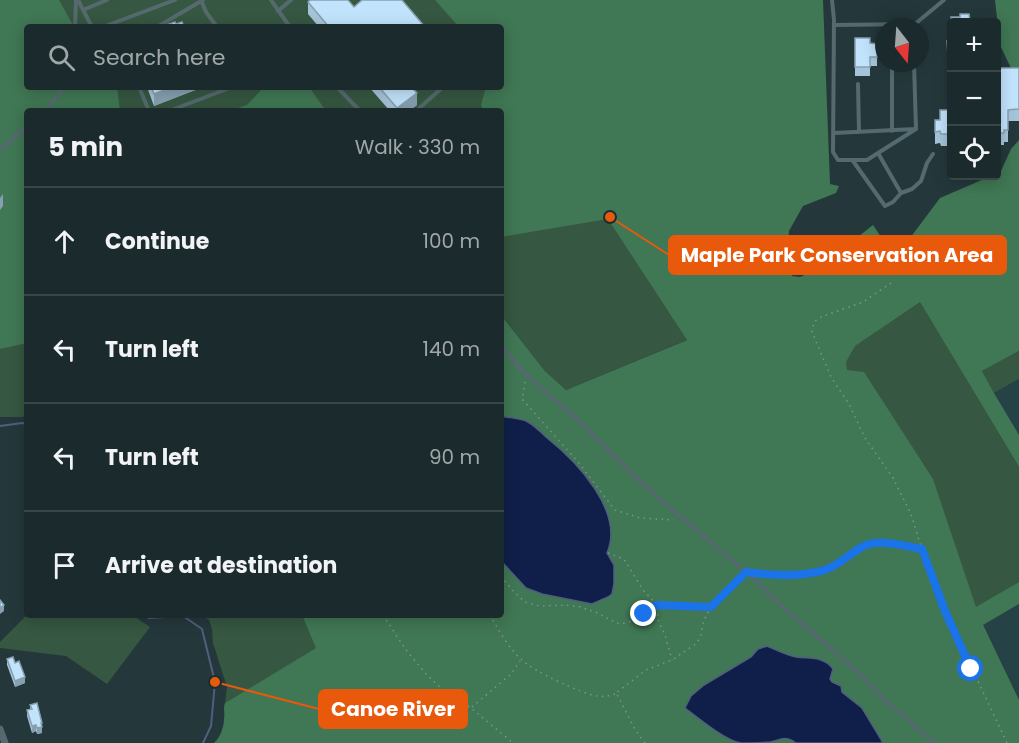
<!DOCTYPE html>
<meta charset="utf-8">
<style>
:root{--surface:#1b2a2c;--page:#283638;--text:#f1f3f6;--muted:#a0a7a9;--line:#394648}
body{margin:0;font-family:Poppins,sans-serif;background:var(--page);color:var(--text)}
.controls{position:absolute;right:18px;top:18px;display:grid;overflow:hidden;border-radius:6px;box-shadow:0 3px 15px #0003}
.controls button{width:54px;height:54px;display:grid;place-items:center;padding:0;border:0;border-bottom:2px solid var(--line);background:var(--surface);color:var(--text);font:30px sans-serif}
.compass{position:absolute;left:875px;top:18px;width:54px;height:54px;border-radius:50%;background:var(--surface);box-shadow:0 3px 15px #0003;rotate:163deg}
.stop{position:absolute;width:18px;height:18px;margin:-14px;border:4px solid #1a73e8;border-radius:50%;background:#fff}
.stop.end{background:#1a73e8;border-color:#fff;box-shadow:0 2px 6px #0008}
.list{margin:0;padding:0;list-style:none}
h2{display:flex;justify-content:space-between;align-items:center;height:78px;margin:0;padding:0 24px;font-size:26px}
h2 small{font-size:20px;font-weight:400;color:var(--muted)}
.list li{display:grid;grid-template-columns:39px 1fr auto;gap:18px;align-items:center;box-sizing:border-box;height:108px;padding:0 24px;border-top:2px solid var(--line)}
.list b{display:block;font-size:22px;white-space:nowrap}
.list em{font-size:20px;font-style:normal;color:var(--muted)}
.icon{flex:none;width:33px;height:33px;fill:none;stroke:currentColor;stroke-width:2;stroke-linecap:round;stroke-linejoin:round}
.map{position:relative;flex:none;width:1019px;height:743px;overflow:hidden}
.search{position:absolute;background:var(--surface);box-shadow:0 3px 15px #0003;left:24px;top:24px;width:480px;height:66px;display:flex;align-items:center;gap:15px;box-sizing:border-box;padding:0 21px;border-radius:6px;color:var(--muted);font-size:22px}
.panel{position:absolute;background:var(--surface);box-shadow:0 3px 15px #0003;left:24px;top:108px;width:480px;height:510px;border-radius:6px}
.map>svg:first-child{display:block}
.built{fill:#254247}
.green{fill:#365741}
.forest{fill:#407754}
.water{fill:#0f1f49;stroke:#505f7d;stroke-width:1.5}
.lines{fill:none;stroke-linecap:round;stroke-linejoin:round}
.stream{stroke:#505f7d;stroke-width:2}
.path{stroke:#819193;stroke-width:1.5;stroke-dasharray:1.5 4.5;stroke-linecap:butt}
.service{stroke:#556a6e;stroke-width:4}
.minor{stroke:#556a6e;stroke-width:7}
.wall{fill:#a6c4d9}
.shaded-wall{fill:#87a0b0}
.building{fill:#c1e4fc;stroke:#87a0b0;stroke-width:1.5}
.route{stroke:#1a73e8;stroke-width:8}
.leader{fill:none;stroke:#e8590c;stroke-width:2}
.callout-dot{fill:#e8590c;stroke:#1a2e31;stroke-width:2}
.callout{fill:#e8590c;stroke:#e8590c;stroke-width:2}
.callout-label{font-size:20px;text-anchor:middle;font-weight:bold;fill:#fff}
</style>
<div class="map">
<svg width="1019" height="743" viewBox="0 0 1019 743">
<rect width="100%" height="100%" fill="#24383b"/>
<!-- built -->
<path class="built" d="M1019,379V435L994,393Z
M1019,604V700L983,624Z"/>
<!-- green -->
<path class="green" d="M36,0H513L790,297L566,390L545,371L501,315V111H27V416L21,417H0V103L27,87H501V27H48Z
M894,258L1019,467V582L977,608L983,624L1019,700V743L841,385L821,317Z
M1019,351V379L994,393L982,371Z
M27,615H132L150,627L107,684L66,656L0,648V642Z
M201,615H302L317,648L225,703L227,687L213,643L212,629L209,620Z"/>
<!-- forest -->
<path class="forest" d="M0,0H59L74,27H27V87H117L120,111H27V343L0,349Z
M435,0H823L830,184L839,186L836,193L803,206L789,231L787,261L792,276L800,277L816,270L873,225L895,258L940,198L991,176H996L997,173L1001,171L1011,149L1019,140V351L982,371L994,393L1019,435V467L920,302L855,346L846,362L847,370L864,372L933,479L976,607L1019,582V604L983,625L1019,700V743H214C220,738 224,727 224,719C225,712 223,709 225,703L316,648L302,615H501V315L545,371L566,390L687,340L608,219L501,237V111H484L481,105L486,87H501V27H459Z
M995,0H1019V85L1000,45Z
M264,87H309L326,111H229L247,105Z"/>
<!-- water -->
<path class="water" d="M501,416C509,418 521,418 528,422C535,426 541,432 546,437C576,461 625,511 607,553L614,565V584L612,594L608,597L592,604L542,594L526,588L501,561Z
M767,646C776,650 786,655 796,657C810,659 824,656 833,669L830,679L832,682L841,686L842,692L862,708L882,741V743H796C786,735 780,740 770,742C762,743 749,743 741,743C726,741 698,718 685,708L691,696L704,685L751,657L758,649Z"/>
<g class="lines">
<!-- stream -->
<path class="stream" d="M0,426L22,423L27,424
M146,615L149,618L183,616L202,629L215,682L211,726L203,743"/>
<!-- path -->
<path class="path" d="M891,283L863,302L821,317L814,322L812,331L815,339L831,377L849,404L865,438L893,478L911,514L925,560L945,611L1007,743
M525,382L522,399L578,462L615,510L640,518L674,520
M608,553L624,559L643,590L657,605L711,607L741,577
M759,573L785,576L818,572L842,562L863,546L873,544H892L922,549
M501,576L514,592L525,602L540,606L564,605L580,607L598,613L616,623L621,624L632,621L657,605L658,620L665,635L672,660
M383,615L406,650L426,674L441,688L471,708L513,743
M490,615C499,630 508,648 522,660C533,671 582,694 597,696C603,697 609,696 615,694
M472,707L511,674L520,661
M645,743C632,728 626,710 616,693L646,670L672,660L697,643L701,635L704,620L710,609"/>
<!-- service -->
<path class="service" d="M78,0L92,27
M201,0L206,12L217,27
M271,0L290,27
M832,0L834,20L833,152L838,160H867L916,129
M83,10L107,0
M278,11L291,0
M834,25L915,24L944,0
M75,27L76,0
M103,27L175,0
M157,27L203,0
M892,63V131
M914,63L916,129
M858,84L859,132
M139,87L149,111
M337,87L360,111
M45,111L65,87
M169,111L232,87
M416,111L443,87
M834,133L915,129
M0,150L27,126
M878,153L901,193
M853,161L885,206L893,202L901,193L912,189L921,181L927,163L933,154
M501,345L526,375L577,419L648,489L754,579L777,602L859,673L889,704L935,743"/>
<!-- minor -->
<path class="minor" d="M0,729L5,743"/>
</g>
<!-- wall -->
<path class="wall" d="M308,2L354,7L425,27H319L308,14Z
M960,14H969L970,22H951V102V67H948L947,41H951V17H960Z
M996,36L1000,68H1019V121H1008V142H1004V145H996Z
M855,38L870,43L877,44V66H870V76H855Z
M147,87H203L154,106Z
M369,87H411L417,105L409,111H390Z
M951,110V146H941L940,143L935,144V120H940Z
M7,659L15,663L25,683L15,687L7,665Z
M30,705L42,723V733L37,734L36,731L32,733L27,716V710L30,709Z"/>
<!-- shaded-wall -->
<path class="shaded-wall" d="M172,87H203L154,106V94Z
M417,93V105L409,111H397V108Z
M3,194V206L0,210V198Z
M4,605V611L0,614V608Z
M25,677V683L15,687V681Z
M41,723H42V733L37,734V728Z
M36,725V731L32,733V726Z"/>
<!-- building -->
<path class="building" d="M310,0H348L354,7L362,0H402L425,27H329L308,2Z
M960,14H969L970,22H951V37V17H960Z
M175,22L176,24L182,22L184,27H161Z
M996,36H1000V68H1019V109L1008,110V130H1004V133H996Z
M855,38H870V43L877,44V57H870V67H855Z
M947,41H951V90V55H948Z
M151,87H172L154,94Z
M379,87H411L417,93L397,108Z
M940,110H951V134H941L940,131L935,132V120H940Z
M0,600L4,605L0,608Z
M13,657L15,663L19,661L25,677L15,681L7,659Z
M37,703L42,723H41L42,727L37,728L36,725L32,726L27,710L32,709L30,705Z"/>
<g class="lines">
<!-- route -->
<path class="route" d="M644,614L657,605L711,607L746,572C770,575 793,577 817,572C835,569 846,556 862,547C877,538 905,546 922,549L945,611L971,669"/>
</g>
<!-- callouts -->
<path class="leader" d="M610 217L669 255M215 682L319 709"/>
<g class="callout-dot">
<circle cx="610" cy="217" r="6"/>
<circle cx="215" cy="682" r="6"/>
</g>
<g class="callout">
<rect x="669" y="236" width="337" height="38" rx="6"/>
<rect x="319" y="690" width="148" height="38" rx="6"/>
</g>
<g class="callout-label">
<text x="837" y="262">Maple Park Conservation Area</text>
<text x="393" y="716">Canoe River</text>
</g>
</svg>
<div class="controls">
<button>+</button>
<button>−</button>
<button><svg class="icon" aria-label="locate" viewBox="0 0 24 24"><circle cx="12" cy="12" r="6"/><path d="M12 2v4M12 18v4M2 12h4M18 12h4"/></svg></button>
</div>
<svg class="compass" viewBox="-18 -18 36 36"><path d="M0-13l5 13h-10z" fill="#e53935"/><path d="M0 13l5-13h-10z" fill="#a0a7a9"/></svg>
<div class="stop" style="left:971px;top:669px"></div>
<div class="stop end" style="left:644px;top:614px"></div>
<div class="search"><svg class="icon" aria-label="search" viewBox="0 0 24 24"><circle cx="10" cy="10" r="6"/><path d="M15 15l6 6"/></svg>Search here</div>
<section class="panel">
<h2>5 min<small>Walk · 330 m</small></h2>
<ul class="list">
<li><svg class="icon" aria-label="ahead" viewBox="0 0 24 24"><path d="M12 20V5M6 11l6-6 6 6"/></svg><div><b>Continue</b></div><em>100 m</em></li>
<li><svg class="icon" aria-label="left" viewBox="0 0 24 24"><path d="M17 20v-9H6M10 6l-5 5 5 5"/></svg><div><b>Turn left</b></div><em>140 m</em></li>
<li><svg class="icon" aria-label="left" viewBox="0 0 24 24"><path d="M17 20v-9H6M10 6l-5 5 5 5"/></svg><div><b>Turn left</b></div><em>90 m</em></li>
<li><svg class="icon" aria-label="arrive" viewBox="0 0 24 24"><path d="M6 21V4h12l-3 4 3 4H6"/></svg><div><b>Arrive at destination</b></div></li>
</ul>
</section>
</div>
